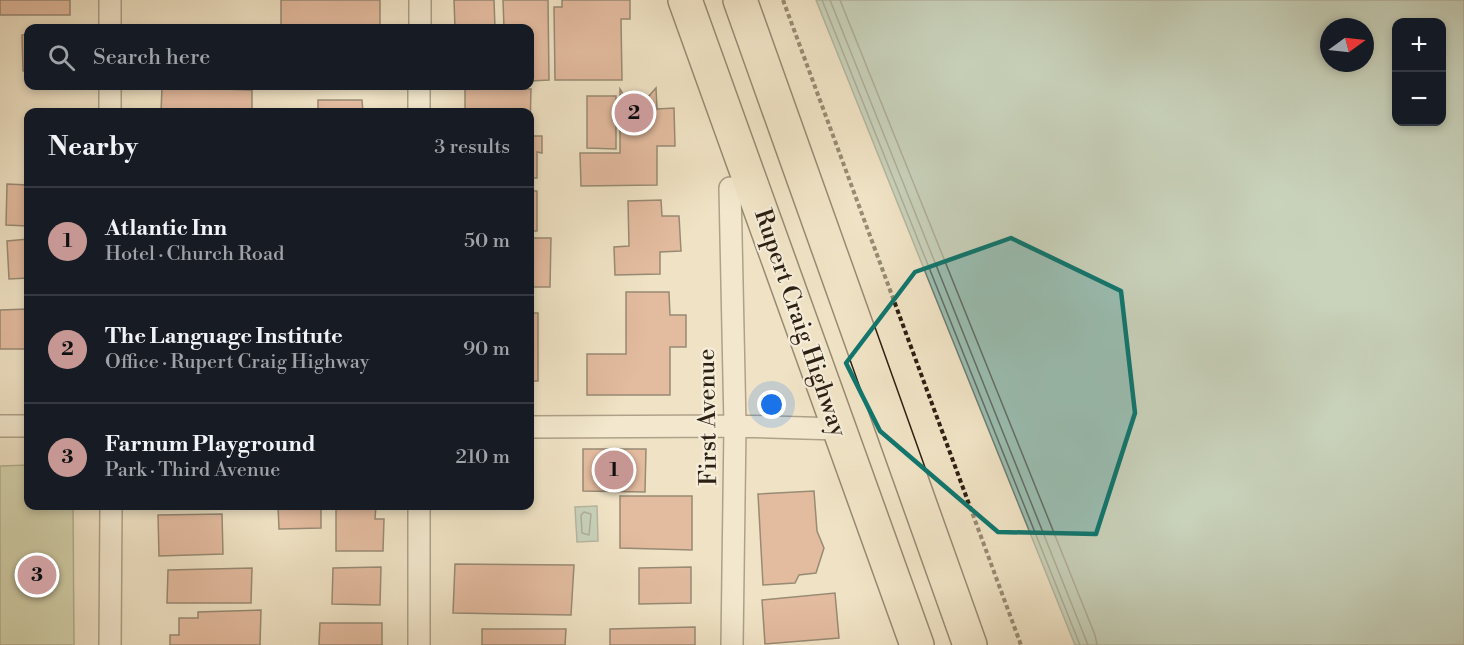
<!DOCTYPE html>
<meta charset="utf-8">
<style>
:root{--surface:#171b24;--page:#242831;--text:#f1f3f6;--muted:#9ea1a6;--line:#363941;--accent:#c59692}
body{margin:0;font-family:"Libre Bodoni",serif;background:var(--page);color:var(--text)}
.controls{position:absolute;right:18px;top:18px;display:grid;overflow:hidden;border-radius:12px;box-shadow:0 3px 9px #0003}
.controls button{width:54px;height:54px;display:grid;place-items:center;padding:0;border:0;border-bottom:2px solid var(--line);background:var(--surface);color:var(--text);font:30px sans-serif}
.compass{position:absolute;left:1320px;top:18px;width:54px;height:54px;border-radius:50%;background:var(--surface);box-shadow:0 3px 9px #0003;rotate:75deg}
.you{position:absolute;left:772px;top:405px;width:21px;height:21px;margin:-15px;border:4px solid #fff;border-radius:50%;background:#1a73e8;box-shadow:0 0 0 9px #1a73e833}
.badge{display:grid;place-items:center;width:39px;height:39px;border-radius:50%;background:var(--accent);color:#111;font-size:20px;font-weight:700}
.pin{position:absolute;translate:-50% -50%;border:3px solid #fff;box-shadow:0 2px 6px #0006}
.list{margin:0;padding:0;list-style:none}
h2{display:flex;justify-content:space-between;align-items:center;height:78px;margin:0;padding:0 24px;font-size:26px}
h2 small{font-size:20px;font-weight:400;color:var(--muted)}
.list li{display:grid;grid-template-columns:39px 1fr auto;gap:18px;align-items:center;box-sizing:border-box;height:108px;padding:0 24px;border-top:2px solid var(--line)}
.list b{display:block;font-size:22px;white-space:nowrap}
.list p{margin:0;font-size:20px;white-space:nowrap;color:var(--muted)}
.list em{font-size:20px;font-style:normal;color:var(--muted)}
.icon{flex:none;width:33px;height:33px;fill:none;stroke:currentColor;stroke-width:2;stroke-linecap:round;stroke-linejoin:round}
.map{position:relative;flex:none;width:1464px;height:645px;overflow:hidden}
.search{position:absolute;background:var(--surface);box-shadow:0 3px 9px #0003;left:24px;top:24px;width:510px;height:66px;display:flex;align-items:center;gap:15px;box-sizing:border-box;padding:0 21px;border-radius:12px;color:var(--muted);font-size:22px}
.panel{position:absolute;background:var(--surface);box-shadow:0 3px 9px #0003;left:24px;top:108px;width:510px;height:402px;border-radius:12px}
.map>svg:first-child{display:block}
.green{fill:#b5c598;stroke:#707256;stroke-width:1.5}
.water{fill:#9abeb2;stroke:#6e7e72;stroke-width:1.5;fill-rule:evenodd}
.lines{fill:none;stroke-linecap:round;stroke-linejoin:round}
.shore{stroke:#636e62;stroke-width:1.5}
.building{fill:#d38a72;stroke:#2c1f13;stroke-width:1.5}
.minor-casing{stroke:#5d5040;stroke-width:24}
.primary-casing{stroke:#2c1f13;stroke-width:36}
.path{stroke:#2c1f13;stroke-width:4;stroke-dasharray:4.5 3;stroke-linecap:butt}
.minor{stroke:#f5edd9;stroke-width:21}
.primary{stroke:#f0e3c5;stroke-width:33}
.marked{fill:none;stroke:#0f766e;stroke-width:4.5;stroke-linejoin:round}
.labels{text-anchor:middle;dominant-baseline:central;stroke-width:4.5;stroke-linejoin:round;paint-order:stroke}
.street-label{font-size:24px;fill:#2c1f13;stroke:#f5edd9}
</style>
<div class="map">
<svg width="1464" height="645" viewBox="0 0 1464 645">
<rect width="100%" height="100%" fill="#f0e3c5"/>
<filter id="stains"><feTurbulence type="fractalNoise" baseFrequency=".00333" numOctaves="4"/><feColorMatrix values="0 0 0 0 .2 0 0 0 0 .09 0 0 0 0 .02 0 0 0 .5 -.17"/></filter>
<radialGradient id="worn" r=".72"><stop offset=".6" stop-color="#630" stop-opacity="0"/><stop offset="1" stop-color="#630" stop-opacity=".3"/></radialGradient>
<!-- green -->
<path class="green" d="M28,465V506H73L74,645H0V466Z"/>
<!-- water -->
<path class="water" d="M816,0H1464V645H1075ZM1396,22H1442V122H1396ZM1329,27H1365V63H1329Z
M597,506L598,541L577,542L575,507Z"/>
<g class="lines">
<!-- shore -->
<path class="shore" d="M822,0L1080,645
M830,0L1088,645
M840,0L1095,635L1097,645
M584,512L591,514L589,535L582,533L581,515Z"/>
</g>
<!-- building -->
<path class="building" d="M0,0H70V15H0Z
M281,0H380V28H281Z
M454,0H494L495,28H455Z
M503,0H548L549,80L530,81V28H504Z
M562,0H630V19H621L622,80H555L554,7H562Z
M22,35H28V71H23Z
M162,87L252,90V112H161Z
M465,88L531,89L530,132V112H465Z
M656,88L657,109L674,108L675,146H657V185L581,186L580,153H620V89L634,113Z
M587,96H616V149L587,148Z
M318,100H362L363,112H318Z
M530,136H542V153L537,152V178H530Z
M7,184L28,185V226L6,225Z
M530,191H537V231H530Z
M661,200L662,216H679L681,251L660,252V274L615,275L614,247L629,246L628,201Z
M530,238H551L550,287H530Z
M28,239V278L9,279L7,241Z
M626,292H669L670,315H686V347H670V395H587V354H626Z
M28,309V349H0V310Z
M530,313H538V381H530Z
M583,449H646L645,492L583,491Z
M814,491L817,531L824,548L816,573L799,575L795,583L763,585L758,494Z
M620,496H692V550L620,548Z
M278,506H321V528L279,529Z
M336,506H376L375,519H384L383,551H336Z
M222,514L223,554L159,556L158,515Z
M455,564L574,565L571,615L453,613Z
M381,567L380,605L332,604L333,568Z
M691,567V603L639,604V568Z
M252,568L251,603H167L168,570Z
M835,593L839,638L765,644L762,600Z
M261,610L260,645H170V635H179V618H198V612Z
M320,623H382V645H319Z
M695,627V645H610V629Z
M482,629H566L565,645H482Z"/>
<g class="lines">
<defs>
<path id="minor" d="M110,0V28
M420,28V0
M110,86V112
M419,112V86
M730,188L735,426L732,645
M0,426H28
M530,427L735,426L838,429
M110,645L111,506
M419,645V506"/>
<path id="primary" d="M685,0L917,645
M740,0L970,645"/>
</defs>
<!-- minor casing -->
<use href="#minor" class="minor-casing"/>
<!-- primary casing -->
<use href="#primary" class="primary-casing"/>
<!-- path -->
<path class="path" d="M783,0L1021,645"/>
<!-- minor -->
<use href="#minor" class="minor"/>
<!-- primary -->
<use href="#primary" class="primary"/>
</g>
<!-- marked area -->
<path d="M0 0H1464V645H0ZM1011,238L1121,291L1135,413L1096,534L998,532L880,431L846,363L915,272Z" fill="#f0e3c5" fill-opacity=".55" fill-rule="evenodd"/>
<path class="marked" d="M1011,238L1121,291L1135,413L1096,534L998,532L880,431L846,363L915,272Z"/>
<g class="labels">
<!-- street labels -->
<g class="street-label">
<text transform="translate(800 323) rotate(71)">Rupert Craig Highway</text>
<text transform="translate(708 417) rotate(-91)">First Avenue</text>
</g>
</g>
<rect width="100%" height="100%" filter="url(#stains)"/>
<rect width="100%" height="100%" fill="url(#worn)"/>
</svg>
<div class="controls">
<button>+</button>
<button>−</button>
</div>
<svg class="compass" viewBox="-18 -18 36 36"><path d="M0-13l5 13h-10z" fill="#e53935"/><path d="M0 13l5-13h-10z" fill="#9ea1a6"/></svg>
<div class="you"></div>
<div class="pin badge" style="left:614px;top:470px">1</div>
<div class="pin badge" style="left:634px;top:113px">2</div>
<div class="pin badge" style="left:37px;top:575px">3</div>
<div class="search"><svg class="icon" aria-label="search" viewBox="0 0 24 24"><circle cx="10" cy="10" r="6"/><path d="M15 15l6 6"/></svg>Search here</div>
<section class="panel">
<h2>Nearby<small>3 results</small></h2>
<ul class="list">
<li><span class="badge">1</span><div><b>Atlantic Inn</b><p>Hotel · Church Road</p></div><em>50 m</em></li>
<li><span class="badge">2</span><div><b>The Language Institute</b><p>Office · Rupert Craig Highway</p></div><em>90 m</em></li>
<li><span class="badge">3</span><div><b>Farnum Playground</b><p>Park · Third Avenue</p></div><em>210 m</em></li>
</ul>
</section>
</div>
